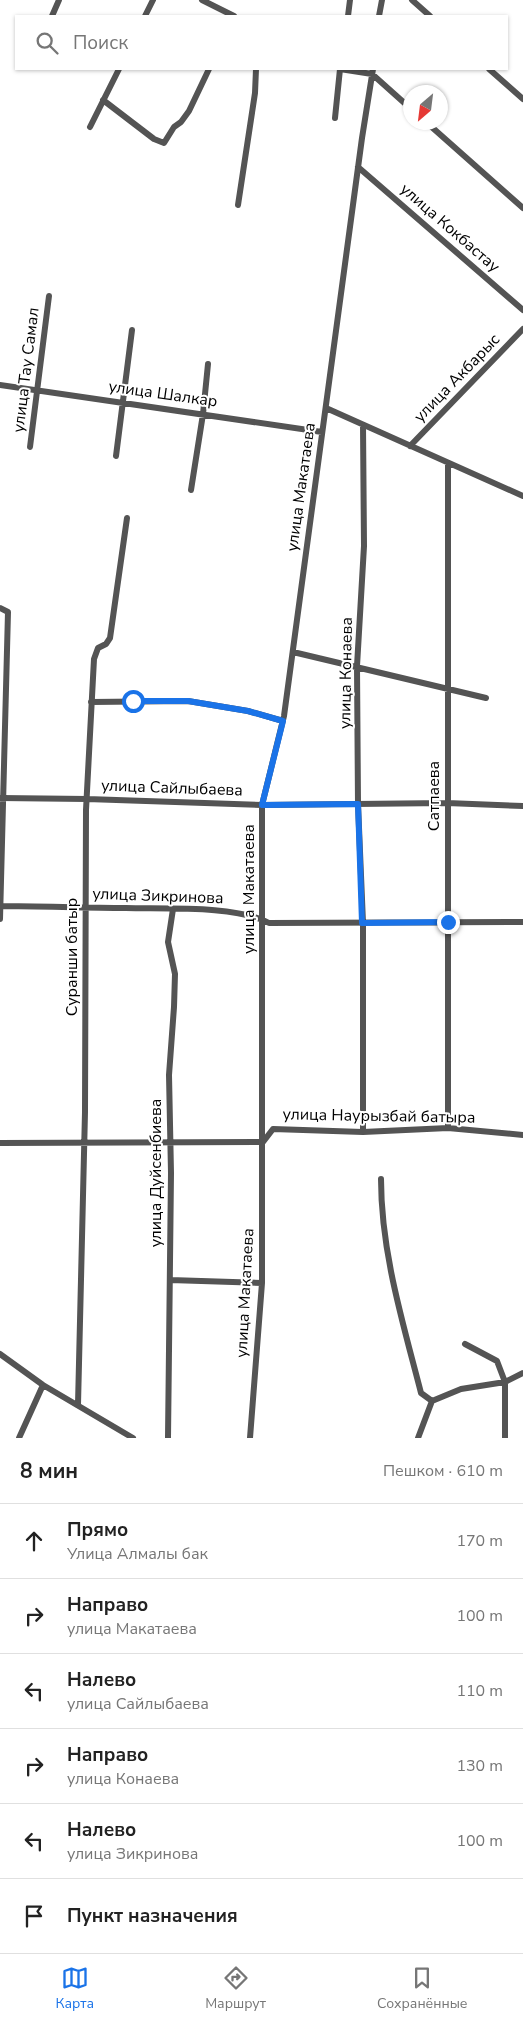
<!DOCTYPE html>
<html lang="ru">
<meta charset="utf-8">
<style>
:root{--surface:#fff;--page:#f2f2f2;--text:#222;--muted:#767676;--line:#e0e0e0;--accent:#1a73e8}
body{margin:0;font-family:"Nunito Sans",sans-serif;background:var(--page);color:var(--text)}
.compass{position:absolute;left:403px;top:85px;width:45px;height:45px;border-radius:50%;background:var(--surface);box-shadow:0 1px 4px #0004;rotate:208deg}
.stop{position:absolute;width:15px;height:15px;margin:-11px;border:4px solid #1a73e8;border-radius:50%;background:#fff}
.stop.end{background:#1a73e8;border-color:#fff;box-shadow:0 1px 5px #0008}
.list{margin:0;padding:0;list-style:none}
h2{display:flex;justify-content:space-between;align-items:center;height:65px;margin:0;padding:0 20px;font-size:21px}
h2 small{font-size:16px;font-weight:400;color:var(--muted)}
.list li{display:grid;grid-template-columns:32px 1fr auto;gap:15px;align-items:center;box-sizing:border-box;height:75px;padding:0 20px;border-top:1px solid var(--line)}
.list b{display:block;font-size:19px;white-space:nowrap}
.list p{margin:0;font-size:16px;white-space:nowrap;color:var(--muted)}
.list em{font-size:16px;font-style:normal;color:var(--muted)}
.icon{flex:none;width:28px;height:28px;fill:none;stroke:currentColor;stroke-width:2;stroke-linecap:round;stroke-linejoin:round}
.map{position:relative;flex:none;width:523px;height:1438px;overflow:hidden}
.search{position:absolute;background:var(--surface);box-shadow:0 1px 4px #0004;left:15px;right:15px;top:15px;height:55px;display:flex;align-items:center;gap:12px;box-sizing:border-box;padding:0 18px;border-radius:0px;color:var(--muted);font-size:19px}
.sheet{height:515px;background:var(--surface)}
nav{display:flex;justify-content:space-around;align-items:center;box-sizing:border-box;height:70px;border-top:1px solid var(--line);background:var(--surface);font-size:14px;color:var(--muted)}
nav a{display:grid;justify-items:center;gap:2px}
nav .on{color:var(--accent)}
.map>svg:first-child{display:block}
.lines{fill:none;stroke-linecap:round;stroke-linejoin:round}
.minor{stroke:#545454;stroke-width:6}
.route{stroke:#1a73e8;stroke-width:6}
.labels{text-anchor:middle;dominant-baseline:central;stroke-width:4;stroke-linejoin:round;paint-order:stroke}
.street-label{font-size:16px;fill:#000;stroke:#fff}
</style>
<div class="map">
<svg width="523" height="1438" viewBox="0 0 523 1438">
<rect width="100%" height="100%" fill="#fff"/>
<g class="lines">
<!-- minor -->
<path class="minor" d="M202,0L234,16
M412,0L430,16
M52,16L59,0
M145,16L153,0
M348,16L350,0
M379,16L382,0
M489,69L523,99
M103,100L154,139L164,143L174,127L181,122L189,111L209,69
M335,118L340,69L372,74L410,108
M426,122L523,208
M90,127L119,69
M358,167L523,310
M238,205L255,93L256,69
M0,385L322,432
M326,408L523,496
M410,446L523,329
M30,447L49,296
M116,456L132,330
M191,490L203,414L208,364
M0,608L8,612L0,919
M293,652L486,698
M91,702L188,701L248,711L283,721
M0,798L87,799L262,805L447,803L523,806
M0,906C42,906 84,908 126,908C164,909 237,905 269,923L523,922
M448,1128V463
M363,1132V923L358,804L357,666L364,546L363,425
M0,1143L263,1142L273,1129L363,1132L448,1128L523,1135
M381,1179C381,1252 403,1323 421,1393L432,1401
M170,1280L262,1283
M465,1344L497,1361L505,1382V1438
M0,1354L43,1385L133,1438
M78,1405L85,1112L86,810L94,659L98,648L106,644L110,638L127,518
M19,1438L43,1385
M168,1438L171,1173L169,1075L174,1007L175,974L168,942L173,909
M250,1438L262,1283V805L284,716L362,138L373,69
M418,1438L432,1401L461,1389L505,1382L523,1373"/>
</g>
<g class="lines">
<!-- route -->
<path class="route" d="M133,701H188L248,711L283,721L262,805L358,804L362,923L448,922"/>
</g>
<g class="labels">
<!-- street labels -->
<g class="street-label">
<text transform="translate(450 228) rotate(41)">улица Кокбастау</text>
<text transform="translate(26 370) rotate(-83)">улица Тау Самал</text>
<text transform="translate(457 378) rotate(-46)">улица Акбарыс</text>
<text transform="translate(163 394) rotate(8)">улица Шалкар</text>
<text transform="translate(301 487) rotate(-82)">улица Макатаева</text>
<text transform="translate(346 673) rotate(-89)">улица Конаева</text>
<text transform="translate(172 788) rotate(2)">улица Сайлыбаева</text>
<text transform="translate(434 796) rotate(-90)">Сатпаева</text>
<text transform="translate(249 889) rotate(-90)">улица Макатаева</text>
<text transform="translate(158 896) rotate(2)">улица Зикринова</text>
<text transform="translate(72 957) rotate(-90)">Суранши батыр</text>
<text transform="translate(379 1116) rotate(1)">улица Наурызбай батыра</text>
<text transform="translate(156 1173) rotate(-90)">улица Дуйсенбиева</text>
<text transform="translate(245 1293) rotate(-87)">улица Макатаева</text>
</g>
</g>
</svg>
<svg class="compass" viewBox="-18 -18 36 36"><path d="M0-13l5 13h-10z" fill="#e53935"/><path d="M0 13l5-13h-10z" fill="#767676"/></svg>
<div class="stop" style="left:133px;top:701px"></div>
<div class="stop end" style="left:448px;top:922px"></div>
<div class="search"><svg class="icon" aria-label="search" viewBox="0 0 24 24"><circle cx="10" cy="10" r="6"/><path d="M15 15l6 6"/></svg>Поиск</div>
</div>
<section class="sheet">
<h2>8 мин<small>Пешком · 610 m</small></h2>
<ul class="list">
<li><svg class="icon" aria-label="ahead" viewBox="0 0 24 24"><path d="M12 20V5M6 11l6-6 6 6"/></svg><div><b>Прямо</b><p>Улица Алмалы бак</p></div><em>170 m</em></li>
<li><svg class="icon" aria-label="right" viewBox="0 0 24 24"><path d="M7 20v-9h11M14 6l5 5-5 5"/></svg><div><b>Направо</b><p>улица Макатаева</p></div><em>100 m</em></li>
<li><svg class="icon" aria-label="left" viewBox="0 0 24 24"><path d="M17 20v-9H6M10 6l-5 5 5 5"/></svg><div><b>Налево</b><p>улица Сайлыбаева</p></div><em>110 m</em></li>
<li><svg class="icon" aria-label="right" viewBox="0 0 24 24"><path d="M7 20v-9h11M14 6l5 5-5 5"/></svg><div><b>Направо</b><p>улица Конаева</p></div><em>130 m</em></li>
<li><svg class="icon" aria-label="left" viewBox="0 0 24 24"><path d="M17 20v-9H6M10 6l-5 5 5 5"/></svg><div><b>Налево</b><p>улица Зикринова</p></div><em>100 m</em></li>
<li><svg class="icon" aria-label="arrive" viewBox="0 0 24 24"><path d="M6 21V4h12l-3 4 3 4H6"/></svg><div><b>Пункт назначения</b></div></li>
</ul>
</section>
<nav>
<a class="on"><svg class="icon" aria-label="map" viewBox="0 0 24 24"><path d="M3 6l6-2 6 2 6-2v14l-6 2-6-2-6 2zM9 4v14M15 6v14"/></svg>Карта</a>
<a><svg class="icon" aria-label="directions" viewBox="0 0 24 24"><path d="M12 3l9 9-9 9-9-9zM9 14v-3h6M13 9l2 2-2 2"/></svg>Маршрут</a>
<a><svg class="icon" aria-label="saved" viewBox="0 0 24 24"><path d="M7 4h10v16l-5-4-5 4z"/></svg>Сохранённые</a>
</nav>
